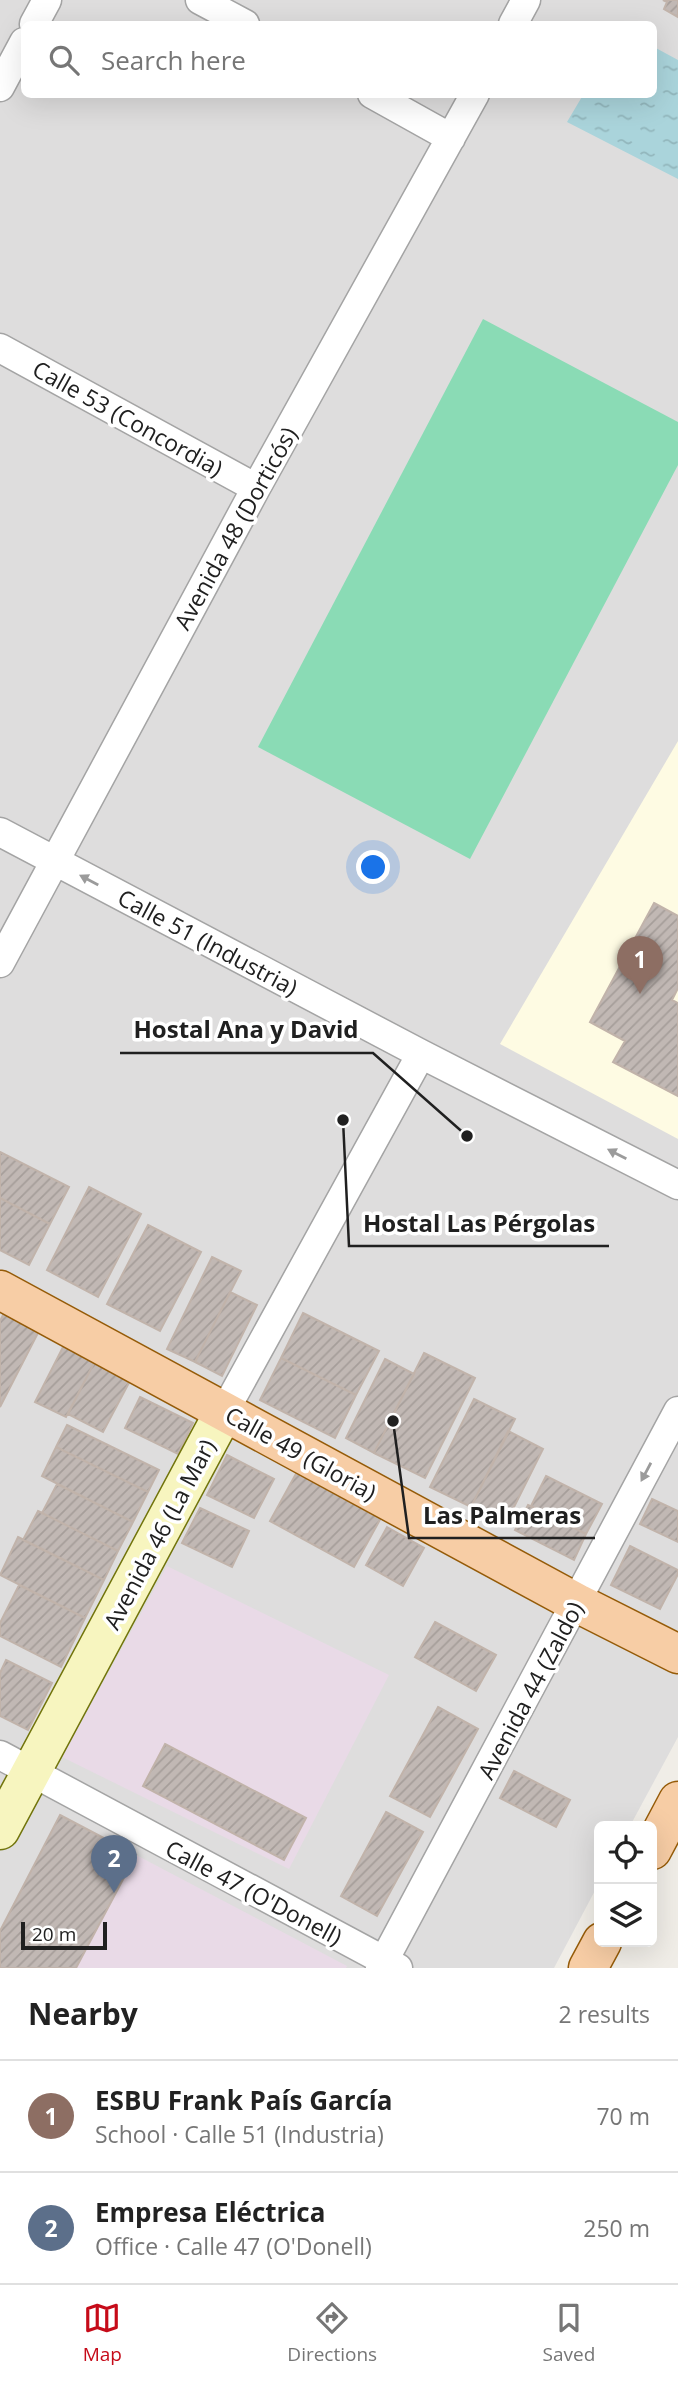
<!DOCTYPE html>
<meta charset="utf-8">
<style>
:root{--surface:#fff;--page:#f6f6f6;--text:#222;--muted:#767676;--line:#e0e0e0;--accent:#c60b19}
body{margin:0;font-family:"Open Sans",sans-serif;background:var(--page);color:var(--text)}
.controls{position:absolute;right:21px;bottom:21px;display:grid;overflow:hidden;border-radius:10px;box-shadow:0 7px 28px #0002}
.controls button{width:63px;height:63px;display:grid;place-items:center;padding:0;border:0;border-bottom:2px solid var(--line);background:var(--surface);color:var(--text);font:35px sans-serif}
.scale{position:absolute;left:21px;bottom:18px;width:86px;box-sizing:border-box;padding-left:7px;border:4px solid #202020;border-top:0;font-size:19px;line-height:24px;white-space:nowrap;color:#202020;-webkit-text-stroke:5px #fff;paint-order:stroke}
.you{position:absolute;left:374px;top:868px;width:24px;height:24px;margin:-18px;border:5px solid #fff;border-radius:50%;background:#1a73e8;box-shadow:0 0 0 10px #1a73e833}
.badge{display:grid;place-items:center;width:46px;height:46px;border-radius:50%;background:var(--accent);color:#fff;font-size:23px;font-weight:700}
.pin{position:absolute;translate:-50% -58px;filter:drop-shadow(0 2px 4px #0008)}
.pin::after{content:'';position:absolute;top:37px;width:24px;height:21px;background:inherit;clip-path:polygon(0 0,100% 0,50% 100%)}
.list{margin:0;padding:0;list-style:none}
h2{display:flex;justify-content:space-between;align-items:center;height:91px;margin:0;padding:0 28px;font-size:30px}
h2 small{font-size:23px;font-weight:400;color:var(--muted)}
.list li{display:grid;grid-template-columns:46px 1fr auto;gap:21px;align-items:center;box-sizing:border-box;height:112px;padding:0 28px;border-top:2px solid var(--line)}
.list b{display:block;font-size:26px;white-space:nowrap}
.list p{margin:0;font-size:23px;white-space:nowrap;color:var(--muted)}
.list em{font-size:23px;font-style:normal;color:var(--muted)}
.icon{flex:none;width:38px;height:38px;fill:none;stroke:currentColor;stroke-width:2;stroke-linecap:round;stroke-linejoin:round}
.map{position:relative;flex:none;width:678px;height:1968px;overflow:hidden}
.search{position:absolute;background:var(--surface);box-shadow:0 7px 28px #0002;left:21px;right:21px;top:21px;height:77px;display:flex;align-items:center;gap:18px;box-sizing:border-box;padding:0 24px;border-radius:10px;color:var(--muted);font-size:26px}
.sheet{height:315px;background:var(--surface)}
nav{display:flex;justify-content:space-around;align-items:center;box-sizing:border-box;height:98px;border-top:2px solid var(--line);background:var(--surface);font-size:19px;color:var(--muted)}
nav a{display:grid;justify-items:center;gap:4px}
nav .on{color:var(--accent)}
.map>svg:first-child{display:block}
.residential{fill:#dedddd;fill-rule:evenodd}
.industrial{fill:#e9dae7}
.education{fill:#fefbe3}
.pitch{fill:#8adbb5}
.water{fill:url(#water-ripples)}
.building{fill:url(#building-hatch);stroke:#c1b3aa;stroke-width:2}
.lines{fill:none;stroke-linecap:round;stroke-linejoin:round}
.street-casing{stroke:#a4a4a4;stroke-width:31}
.secondary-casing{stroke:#71740b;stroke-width:41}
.primary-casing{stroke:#955b08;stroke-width:41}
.street{stroke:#fff;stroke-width:28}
.secondary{stroke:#f7f5bf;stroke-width:38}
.primary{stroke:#f7cda5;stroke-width:38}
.oneway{fill:#9b9b9b}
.labels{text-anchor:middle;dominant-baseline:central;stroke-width:7;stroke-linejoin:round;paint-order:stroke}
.street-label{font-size:23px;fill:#202020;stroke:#fff}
.leader{fill:none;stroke:#202020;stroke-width:2.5}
.callout-dot{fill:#202020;stroke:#fff;stroke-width:2.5}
.callout-label{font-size:24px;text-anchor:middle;font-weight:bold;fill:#202020;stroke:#fff;stroke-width:7;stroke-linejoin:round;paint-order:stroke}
</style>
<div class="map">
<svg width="678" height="1968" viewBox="0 0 678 1968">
<defs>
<pattern id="water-ripples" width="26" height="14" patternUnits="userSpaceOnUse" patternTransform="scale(1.75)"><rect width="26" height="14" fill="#aad4db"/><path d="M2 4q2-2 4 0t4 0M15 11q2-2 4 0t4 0" fill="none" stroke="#92b6bc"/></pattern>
<pattern id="building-hatch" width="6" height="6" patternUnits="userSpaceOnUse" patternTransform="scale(1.75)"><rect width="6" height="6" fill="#c1b8b4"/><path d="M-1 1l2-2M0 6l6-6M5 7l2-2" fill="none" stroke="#a69e9a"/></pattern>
</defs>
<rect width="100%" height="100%" fill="#f0ede7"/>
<!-- residential -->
<path class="residential" d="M0,0H678V1737L630,1826H599V1883L554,1968H0ZM24,24H654V94H24Z"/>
<!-- industrial -->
<path class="industrial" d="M167,1566L389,1675L289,1869L62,1757Z
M60,1815L347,1966L346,1968H0V1931Z"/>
<!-- education -->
<path class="education" d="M678,741V1139L500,1044Z"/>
<!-- pitch -->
<path class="pitch" d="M483,319L678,422V465L470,859L258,747Z"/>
<!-- water -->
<path class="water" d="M654,47L678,60V179L567,122L583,95L654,94Z"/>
<!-- building -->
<path class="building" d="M663,0H678V17L664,9L667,2Z
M654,903L678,916V988L672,1000L678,1003V1096L613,1062L625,1041L590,1022Z
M0,1152L69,1187L50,1224L0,1198Z
M89,1187L141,1214L98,1297L47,1270Z
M0,1198L50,1224L29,1265L0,1250Z
M148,1225L201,1252L160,1331L107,1304Z
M212,1257L241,1271L195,1362L167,1349Z
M230,1292L257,1305L222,1376L195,1362Z
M5,1311L40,1329L0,1407V1321Z
M303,1313L379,1351L356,1395L281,1358Z
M64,1345L95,1361L66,1417L35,1402Z
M424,1353L475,1378L425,1478L374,1453Z
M281,1358L356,1395L335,1438L260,1400Z
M385,1359L414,1374L374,1453L346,1438Z
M95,1361L131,1379L103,1432L68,1414Z
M140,1397L193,1423L178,1454L125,1428Z
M474,1399L515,1419L471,1507L430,1487Z
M67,1425L159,1470L148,1492L56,1447Z
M508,1431L543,1449L505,1525L471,1507Z
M56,1447L148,1492L133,1522L42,1476Z
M227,1455L274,1479L254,1518L207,1495Z
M298,1470L382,1516L354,1567L270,1521Z
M546,1476L602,1504L586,1534L531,1506Z
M57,1484L133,1522L118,1551L42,1513Z
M652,1499L678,1511V1542L640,1524Z
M528,1505L586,1534L574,1560L515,1530Z
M200,1508L249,1531L232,1567L182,1543Z
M38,1511L118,1551L104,1580L23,1540Z
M387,1527L424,1548L403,1586L366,1565Z
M18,1537L104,1580L85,1618L0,1575Z
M630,1546L678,1570V1574L660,1609L611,1585Z
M19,1585L85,1618L61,1667L0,1636V1623Z
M435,1622L496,1655L476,1691L415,1657Z
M6,1660L52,1683L28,1730L0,1716V1673Z
M438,1707L478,1729L430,1817L390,1796Z
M165,1744L306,1818L284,1860L143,1786Z
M514,1771L570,1800L556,1827L500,1798Z
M386,1812L423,1832L377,1916L341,1896Z
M60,1815L136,1855L76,1968H0V1931Z"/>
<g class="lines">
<defs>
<path id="street" d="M200,0L245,24
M34,24L47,0
M513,24L526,0
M0,87L24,42
M372,94L451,138
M0,348L256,488
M0,832L421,1054L678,1185
M0,963L256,488L475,94
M224,1412L421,1054
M0,1755L398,1968
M380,1968L678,1411"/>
<path id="secondary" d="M0,1830L224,1412"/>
<path id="primary" d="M0,1290L577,1603L678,1654
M652,1850L678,1801
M588,1968L602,1942"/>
</defs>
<!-- street casing -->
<use href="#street" class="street-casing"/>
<!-- secondary casing -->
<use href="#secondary" class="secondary-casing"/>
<!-- primary casing -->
<use href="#primary" class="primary-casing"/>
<!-- street -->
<use href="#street" class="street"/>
<!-- secondary -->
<use href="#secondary" class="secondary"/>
<!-- primary -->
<use href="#primary" class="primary"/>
</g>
<!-- one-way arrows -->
<defs><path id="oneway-solid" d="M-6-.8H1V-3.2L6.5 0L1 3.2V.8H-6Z" transform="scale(1.75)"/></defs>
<g class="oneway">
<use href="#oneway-solid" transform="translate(89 880) rotate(-152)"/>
<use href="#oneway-solid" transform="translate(617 1154) rotate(-153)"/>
<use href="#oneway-solid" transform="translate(646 1472) rotate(118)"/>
</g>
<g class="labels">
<!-- street labels -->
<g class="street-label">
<text transform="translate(128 418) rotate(29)">Calle 53 (Concordia)</text>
<text transform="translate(235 528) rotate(-61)">Avenida 48 (Dorticós)</text>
<text transform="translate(208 942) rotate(28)">Calle 51 (Industria)</text>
<text transform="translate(301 1453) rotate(29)">Calle 49 (Gloria)</text>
<text transform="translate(159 1534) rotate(-62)">Avenida 46 (La Mar)</text>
<text transform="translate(530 1690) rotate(-62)">Avenida 44 (Zaldo)</text>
<text transform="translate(254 1892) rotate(28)">Calle 47 (O'Donell)</text>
</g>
</g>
<!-- callouts -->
<path class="leader" d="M467 1136L373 1053H120M343 1120L349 1246H609M393 1421L409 1538H595"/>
<g class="callout-dot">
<circle cx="467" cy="1136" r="7"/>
<circle cx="343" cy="1120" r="7"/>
<circle cx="393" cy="1421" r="7"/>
</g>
<g class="callout-label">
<text x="246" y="1038">Hostal Ana y David</text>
<text x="479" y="1232">Hostal Las Pérgolas</text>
<text x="502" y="1524">Las Palmeras</text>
</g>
</svg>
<div class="controls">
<button><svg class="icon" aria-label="locate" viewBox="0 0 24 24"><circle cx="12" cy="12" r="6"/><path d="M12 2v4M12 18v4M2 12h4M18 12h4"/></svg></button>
<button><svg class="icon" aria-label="layers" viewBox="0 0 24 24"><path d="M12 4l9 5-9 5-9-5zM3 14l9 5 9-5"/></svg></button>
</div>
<div class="scale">20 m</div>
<div class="you"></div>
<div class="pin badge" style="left:640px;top:994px;background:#8d6e63">1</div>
<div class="pin badge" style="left:114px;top:1893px;background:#5c6f8a">2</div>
<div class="search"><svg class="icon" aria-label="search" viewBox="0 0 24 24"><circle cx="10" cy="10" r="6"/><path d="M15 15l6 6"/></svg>Search here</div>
</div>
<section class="sheet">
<h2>Nearby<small>2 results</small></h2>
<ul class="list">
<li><span class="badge" style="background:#8d6e63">1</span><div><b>ESBU Frank País García</b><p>School · Calle 51 (Industria)</p></div><em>70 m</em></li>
<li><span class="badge" style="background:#5c6f8a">2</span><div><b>Empresa Eléctrica</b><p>Office · Calle 47 (O'Donell)</p></div><em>250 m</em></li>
</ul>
</section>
<nav>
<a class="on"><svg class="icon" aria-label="map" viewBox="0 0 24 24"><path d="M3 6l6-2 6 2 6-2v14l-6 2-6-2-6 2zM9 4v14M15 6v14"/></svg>Map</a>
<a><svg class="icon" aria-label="directions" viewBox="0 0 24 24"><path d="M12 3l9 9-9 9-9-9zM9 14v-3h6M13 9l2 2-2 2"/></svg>Directions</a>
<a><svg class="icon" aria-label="saved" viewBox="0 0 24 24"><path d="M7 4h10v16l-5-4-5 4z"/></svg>Saved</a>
</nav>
